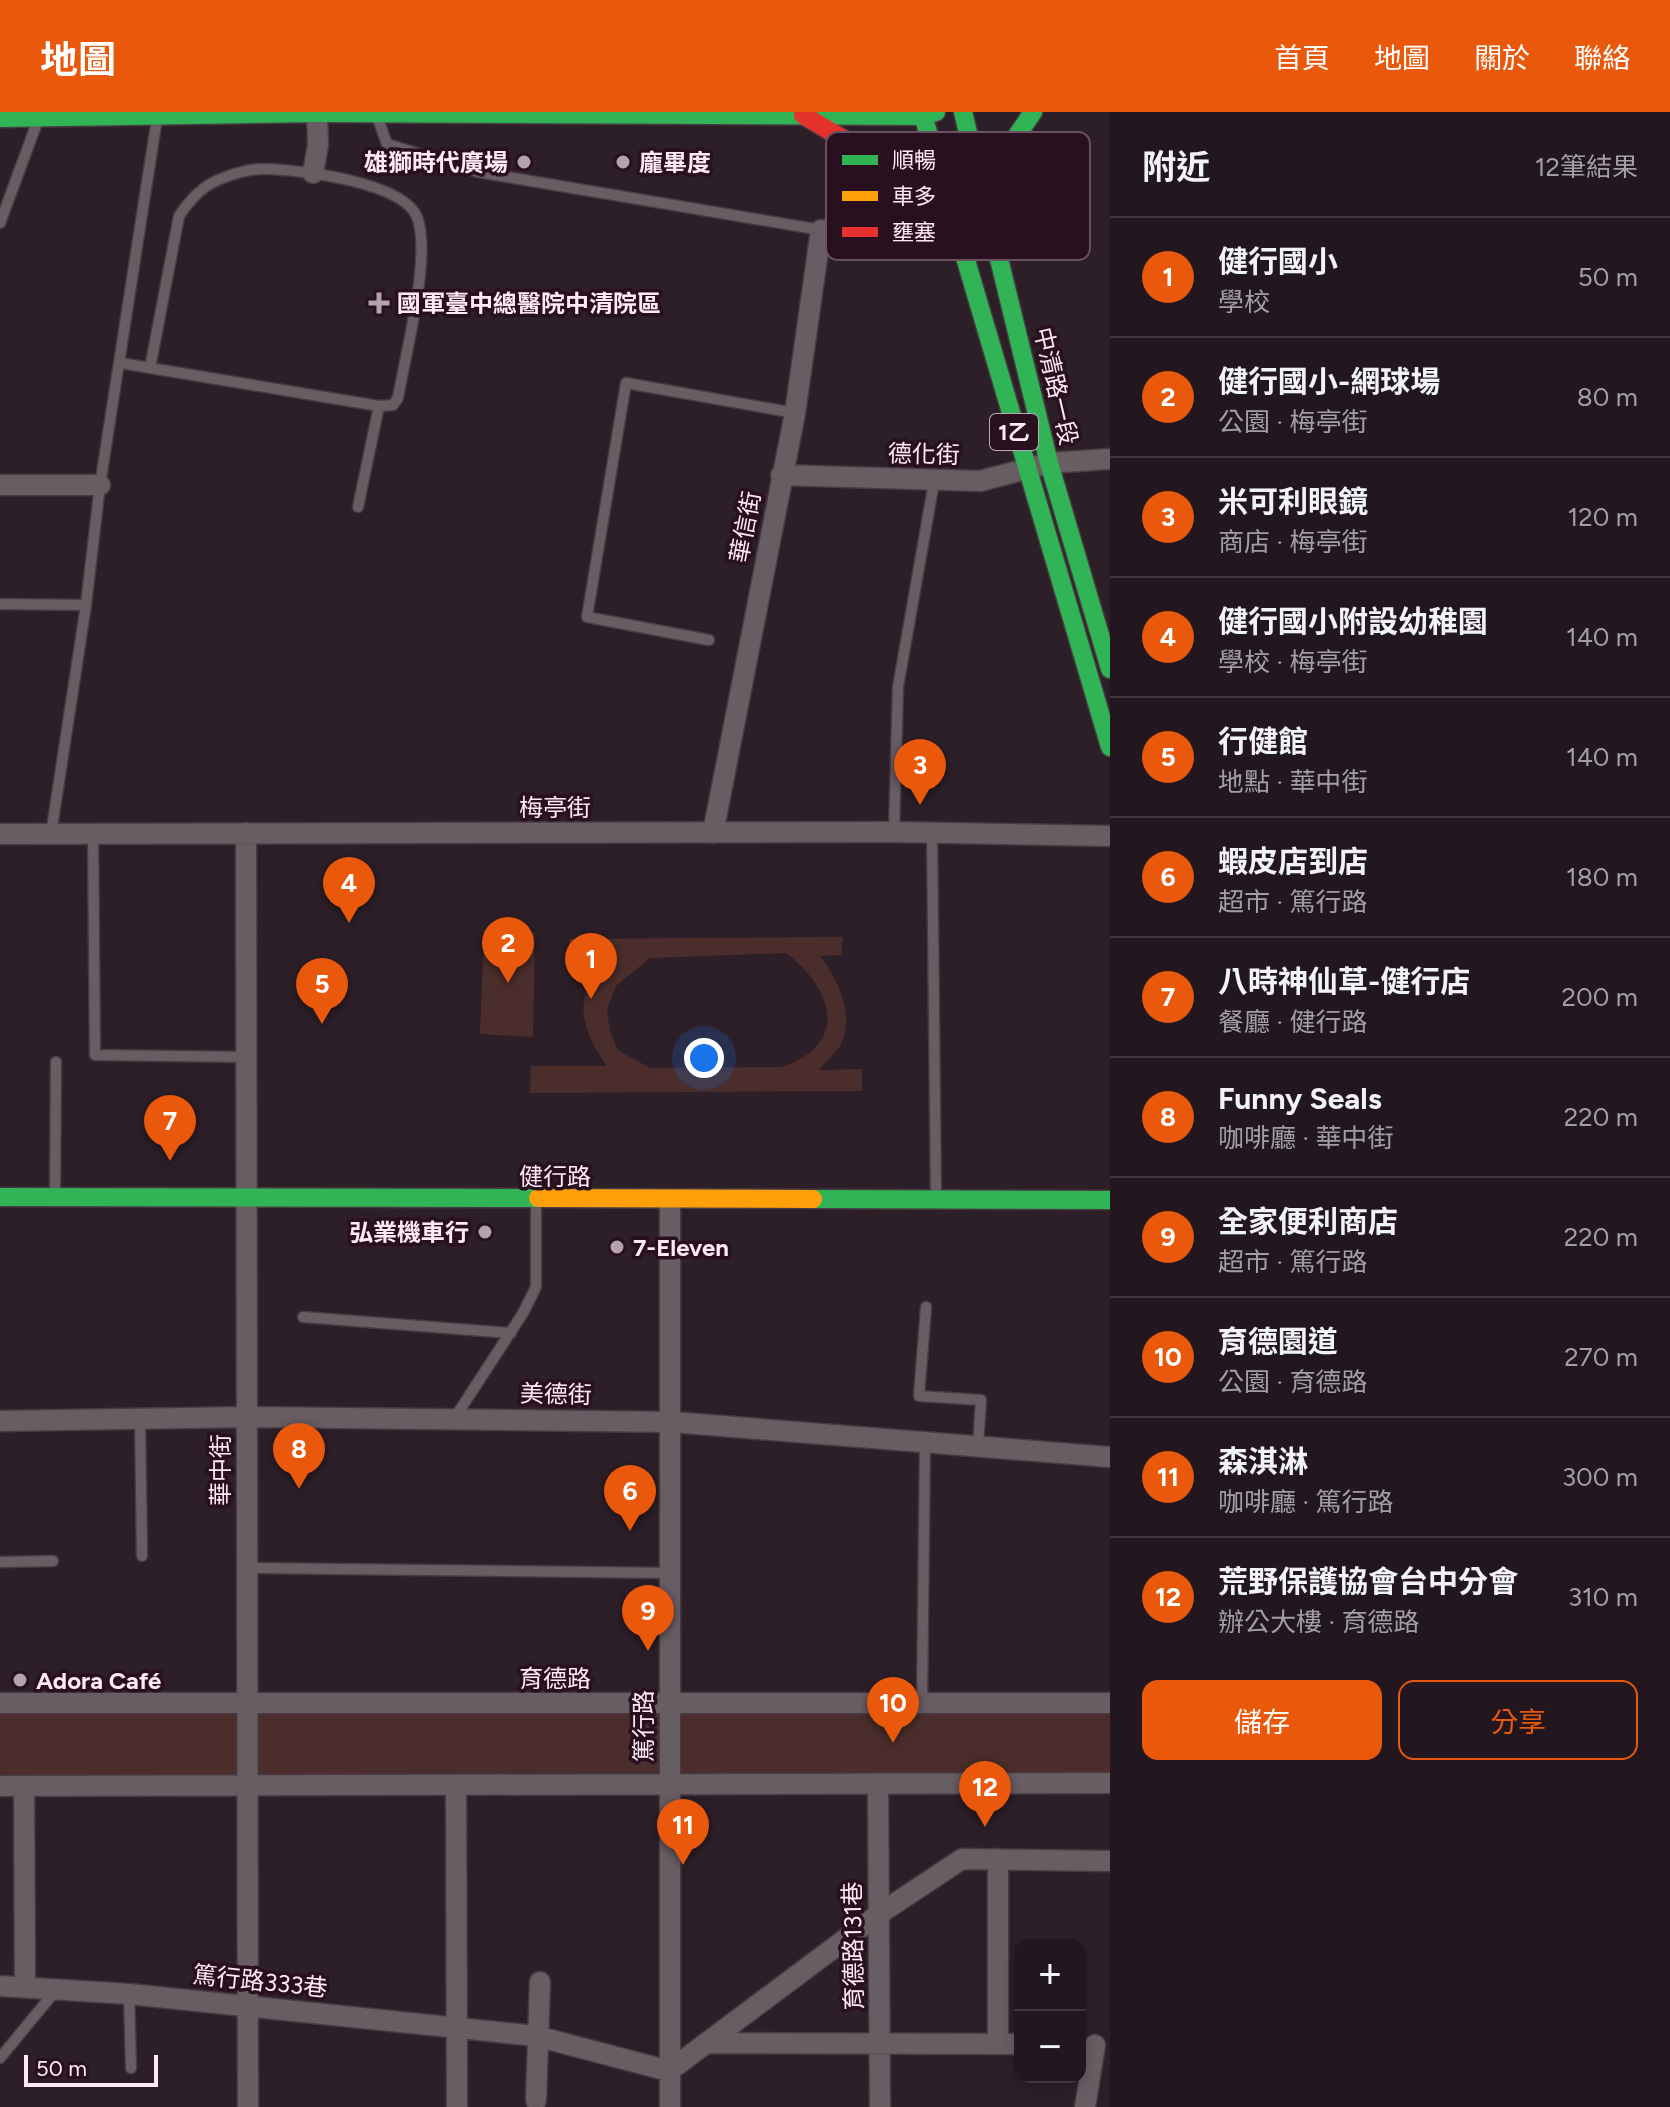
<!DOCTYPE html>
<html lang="zh-TW">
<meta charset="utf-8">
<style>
:root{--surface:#22171e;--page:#2e242b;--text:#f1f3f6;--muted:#a29fa4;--line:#3f363c;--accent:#ea580c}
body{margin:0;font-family:Figtree,"Noto Sans TC",sans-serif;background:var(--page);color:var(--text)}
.controls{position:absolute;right:24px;bottom:24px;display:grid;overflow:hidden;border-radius:16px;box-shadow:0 4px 12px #0003}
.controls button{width:72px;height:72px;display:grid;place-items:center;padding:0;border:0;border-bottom:2px solid var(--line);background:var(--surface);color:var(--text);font:40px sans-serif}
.scale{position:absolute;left:24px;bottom:20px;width:134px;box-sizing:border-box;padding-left:8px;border:4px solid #fdeaf4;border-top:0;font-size:22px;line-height:28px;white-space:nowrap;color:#fdeaf4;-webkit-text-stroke:6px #29101f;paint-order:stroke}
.you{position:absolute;left:704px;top:946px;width:28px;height:28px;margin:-20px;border:6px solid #fff;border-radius:50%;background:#1a73e8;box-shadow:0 0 0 12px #1a73e833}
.badge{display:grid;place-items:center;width:52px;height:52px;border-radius:50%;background:var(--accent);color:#fff;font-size:26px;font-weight:700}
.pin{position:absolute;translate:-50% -66px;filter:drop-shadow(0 2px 4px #0008)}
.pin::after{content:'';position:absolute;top:42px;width:28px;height:24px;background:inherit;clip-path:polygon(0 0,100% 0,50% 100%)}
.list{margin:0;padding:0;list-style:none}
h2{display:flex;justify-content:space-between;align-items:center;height:104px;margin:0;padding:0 32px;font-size:34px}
h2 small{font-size:26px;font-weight:400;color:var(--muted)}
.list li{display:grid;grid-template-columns:52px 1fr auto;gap:24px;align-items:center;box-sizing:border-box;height:120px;padding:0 32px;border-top:2px solid var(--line)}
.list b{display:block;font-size:30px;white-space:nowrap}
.list p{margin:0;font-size:26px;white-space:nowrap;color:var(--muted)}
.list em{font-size:26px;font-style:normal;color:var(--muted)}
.actions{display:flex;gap:16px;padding:24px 32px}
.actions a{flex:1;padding:18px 0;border:2px solid var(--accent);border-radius:16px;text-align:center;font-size:28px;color:var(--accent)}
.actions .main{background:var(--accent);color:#fff}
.map{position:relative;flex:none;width:1110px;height:1995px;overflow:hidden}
header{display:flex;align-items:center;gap:48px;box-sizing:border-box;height:112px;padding:0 40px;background:var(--accent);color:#fff}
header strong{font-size:38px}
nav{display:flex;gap:44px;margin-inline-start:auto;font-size:28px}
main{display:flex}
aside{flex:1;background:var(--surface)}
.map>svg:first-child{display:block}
.green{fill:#4b2e2b;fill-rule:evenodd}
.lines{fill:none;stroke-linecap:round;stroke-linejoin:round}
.lane-casing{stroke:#473b42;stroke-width:13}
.street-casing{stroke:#473b42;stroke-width:23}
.fast-casing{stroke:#473b42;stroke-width:21}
.slow-casing{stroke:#473b42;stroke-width:21}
.jam-casing{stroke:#473b42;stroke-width:21}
.lane{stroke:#695d64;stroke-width:10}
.street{stroke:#695d64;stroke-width:20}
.fast{stroke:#30b455;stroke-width:18}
.slow{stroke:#ff9f0a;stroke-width:18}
.jam{stroke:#e5322d;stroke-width:18}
.poi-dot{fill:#b4a3ad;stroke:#29101f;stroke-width:3}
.labels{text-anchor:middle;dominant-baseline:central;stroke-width:7;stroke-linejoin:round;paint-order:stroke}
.shield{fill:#29101f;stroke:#bda9b4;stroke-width:2}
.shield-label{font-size:22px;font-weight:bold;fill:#fdeaf4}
.poi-label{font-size:24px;font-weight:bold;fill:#fdeaf4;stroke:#29101f;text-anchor:start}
.street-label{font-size:24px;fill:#fdeaf4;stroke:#29101f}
.key{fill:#29101f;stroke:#69515f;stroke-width:2}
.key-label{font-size:22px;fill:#fdeaf4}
</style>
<header>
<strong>地圖</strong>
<nav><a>首頁</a><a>地圖</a><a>關於</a><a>聯絡</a></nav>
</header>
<main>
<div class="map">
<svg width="1110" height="1995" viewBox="0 0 1110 1995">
<rect width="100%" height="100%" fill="#2d1f28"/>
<!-- green -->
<path class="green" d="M484,818L535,820L533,925L480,922Z
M843,825L841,843L820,844C838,868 856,903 840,934C835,942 825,950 819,958L862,957V979L530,981L531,954H607C591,932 573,898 591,871C596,862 606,855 612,847L569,849V827ZM786,841C833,877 851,931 782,955L650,956L618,938L610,920L607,897L616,874L650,846Z
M0,1599H240L241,1667L0,1668Z
M256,1599H661V1667H256Z
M676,1599L1110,1602V1661L676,1666Z"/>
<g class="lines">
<defs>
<path id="lane" d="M377,4L387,32L478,60L821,118L884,58
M0,111L38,8
M121,251L150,256L179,104C189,89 201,75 218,68C232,62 251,56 266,57C301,58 403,70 417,105C432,143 405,243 398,286L393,293L379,294L150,256
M358,395L379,294
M0,492L86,493L51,722
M86,493L100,373L157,6
M709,528L587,505L626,271L795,301
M894,720L898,575L934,370
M932,720L936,1086
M93,723L95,943L247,945
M55,1084L56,950
M926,1195L919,1284L981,1288L978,1334
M303,1205L511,1221
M140,1306L142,1444
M454,1307L523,1201L536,1175V1090
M0,1450L53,1449
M246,1456L670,1461
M922,1592L925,1330
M129,1882L131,1956
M0,1946L57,1877"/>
<path id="street" d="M313,61L318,33L317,0
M781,363L980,369L1049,351L1110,347
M0,373H100
M246,721L248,1995
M713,721L795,301L821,118
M0,722L894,720L1110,724
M0,1309L246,1305L672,1310L1110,1345
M0,1591H1110
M878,1672L880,1995
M456,1673L457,1995
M0,1674L1110,1671
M24,1674L25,1875
M998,1747V1932
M0,1874L129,1882L536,1924L669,1959L879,1802L962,1747L1110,1749
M708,1931L1020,1932
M536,1988L540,1870
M670,1995V1089
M1085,1995L1095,1933"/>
<path id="fast" d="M922,0L1110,635
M963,0L1049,351L1110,557
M0,6L317,1L923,4L936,0
M989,97L1018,22L1033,0
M0,1085L538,1086
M813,1087L1110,1088"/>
<path id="slow" d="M538,1086L813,1087"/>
<path id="jam" d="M803,3L862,38L924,91L957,113"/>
</defs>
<!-- lane casing -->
<use href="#lane" class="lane-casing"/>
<!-- street casing -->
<use href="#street" class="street-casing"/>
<!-- fast casing -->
<use href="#fast" class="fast-casing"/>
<!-- slow casing -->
<use href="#slow" class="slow-casing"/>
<!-- jam casing -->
<use href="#jam" class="jam-casing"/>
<!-- lane -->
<use href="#lane" class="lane"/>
<!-- street -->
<use href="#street" class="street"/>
<!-- fast -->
<use href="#fast" class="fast"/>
<!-- slow -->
<use href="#slow" class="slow"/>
<!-- jam -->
<use href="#jam" class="jam"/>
</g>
<!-- markers -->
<g class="poi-dot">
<circle cx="524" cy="50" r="8"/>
<circle cx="623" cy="50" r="8"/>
<path d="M375 179h8v8h8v8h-8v8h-8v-8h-8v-8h8z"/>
<circle cx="485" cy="1120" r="8"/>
<circle cx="617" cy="1135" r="8"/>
<circle cx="20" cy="1568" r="8"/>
</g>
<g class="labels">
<!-- shield labels -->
<rect class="shield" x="990" y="302" width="48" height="36" rx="6"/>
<g class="shield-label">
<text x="1014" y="320">1乙</text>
</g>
<!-- poi labels -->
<g class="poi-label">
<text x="508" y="50" text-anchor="end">雄獅時代廣場</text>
<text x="639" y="50">龐畢度</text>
<text x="397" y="191">國軍臺中總醫院中清院區</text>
<text x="469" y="1120" text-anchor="end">弘業機車行</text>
<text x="633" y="1135">7-Eleven</text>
<text x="36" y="1568">Adora Café</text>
</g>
<!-- street labels -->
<g class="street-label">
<text transform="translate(1056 274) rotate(77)">中清路一段</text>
<text transform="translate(924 342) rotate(1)">德化街</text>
<text transform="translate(745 415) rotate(-79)">華信街</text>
<text x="555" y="695">梅亭街</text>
<text x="555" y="1064">健行路</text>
<text transform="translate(556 1282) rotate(1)">美德街</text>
<text transform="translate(220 1358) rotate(-90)">華中街</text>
<text x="555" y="1566">育德路</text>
<text transform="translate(643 1614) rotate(-90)">篤行路</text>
<text transform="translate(853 1834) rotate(-91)">育德路131巷</text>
<text transform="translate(260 1869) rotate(6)">篤行路333巷</text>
</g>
</g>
<!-- legend -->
<rect x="826" y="20" width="264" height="128" rx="12" class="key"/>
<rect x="842" y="43" width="36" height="10" fill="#30b455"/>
<rect x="842" y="79" width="36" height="10" fill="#ff9f0a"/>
<rect x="842" y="115" width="36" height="10" fill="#e5322d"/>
<g class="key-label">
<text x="892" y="56">順暢</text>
<text x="892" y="92">車多</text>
<text x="892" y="128">壅塞</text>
</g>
</svg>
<div class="controls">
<button>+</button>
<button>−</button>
</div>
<div class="scale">50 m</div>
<div class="you"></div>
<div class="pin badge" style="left:591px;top:887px">1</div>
<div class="pin badge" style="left:508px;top:871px">2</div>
<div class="pin badge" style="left:920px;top:693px">3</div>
<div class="pin badge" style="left:349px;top:811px">4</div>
<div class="pin badge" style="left:322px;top:912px">5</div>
<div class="pin badge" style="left:630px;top:1419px">6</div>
<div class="pin badge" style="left:170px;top:1049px">7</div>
<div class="pin badge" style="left:299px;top:1377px">8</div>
<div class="pin badge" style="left:648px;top:1539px">9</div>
<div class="pin badge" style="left:893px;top:1631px">10</div>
<div class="pin badge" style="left:683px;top:1753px">11</div>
<div class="pin badge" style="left:985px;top:1715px">12</div>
</div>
<aside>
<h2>附近<small>12筆結果</small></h2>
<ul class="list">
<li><span class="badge">1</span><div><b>健行國小</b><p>學校</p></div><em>50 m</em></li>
<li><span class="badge">2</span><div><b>健行國小-網球場</b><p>公園 · 梅亭街</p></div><em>80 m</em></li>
<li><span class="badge">3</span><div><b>米可利眼鏡</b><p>商店 · 梅亭街</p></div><em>120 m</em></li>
<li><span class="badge">4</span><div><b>健行國小附設幼稚園</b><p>學校 · 梅亭街</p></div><em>140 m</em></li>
<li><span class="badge">5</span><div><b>行健館</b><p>地點 · 華中街</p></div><em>140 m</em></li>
<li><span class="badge">6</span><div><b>蝦皮店到店</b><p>超市 · 篤行路</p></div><em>180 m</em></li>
<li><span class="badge">7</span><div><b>八時神仙草-健行店</b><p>餐廳 · 健行路</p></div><em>200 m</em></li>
<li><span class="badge">8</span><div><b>Funny Seals</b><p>咖啡廳 · 華中街</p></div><em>220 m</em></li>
<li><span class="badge">9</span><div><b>全家便利商店</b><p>超市 · 篤行路</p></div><em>220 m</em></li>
<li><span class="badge">10</span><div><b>育德園道</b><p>公園 · 育德路</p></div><em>270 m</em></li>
<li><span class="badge">11</span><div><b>森淇淋</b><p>咖啡廳 · 篤行路</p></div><em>300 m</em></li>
<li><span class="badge">12</span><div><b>荒野保護協會台中分會</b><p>辦公大樓 · 育德路</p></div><em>310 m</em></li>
</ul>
<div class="actions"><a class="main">儲存</a><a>分享</a></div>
</aside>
</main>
